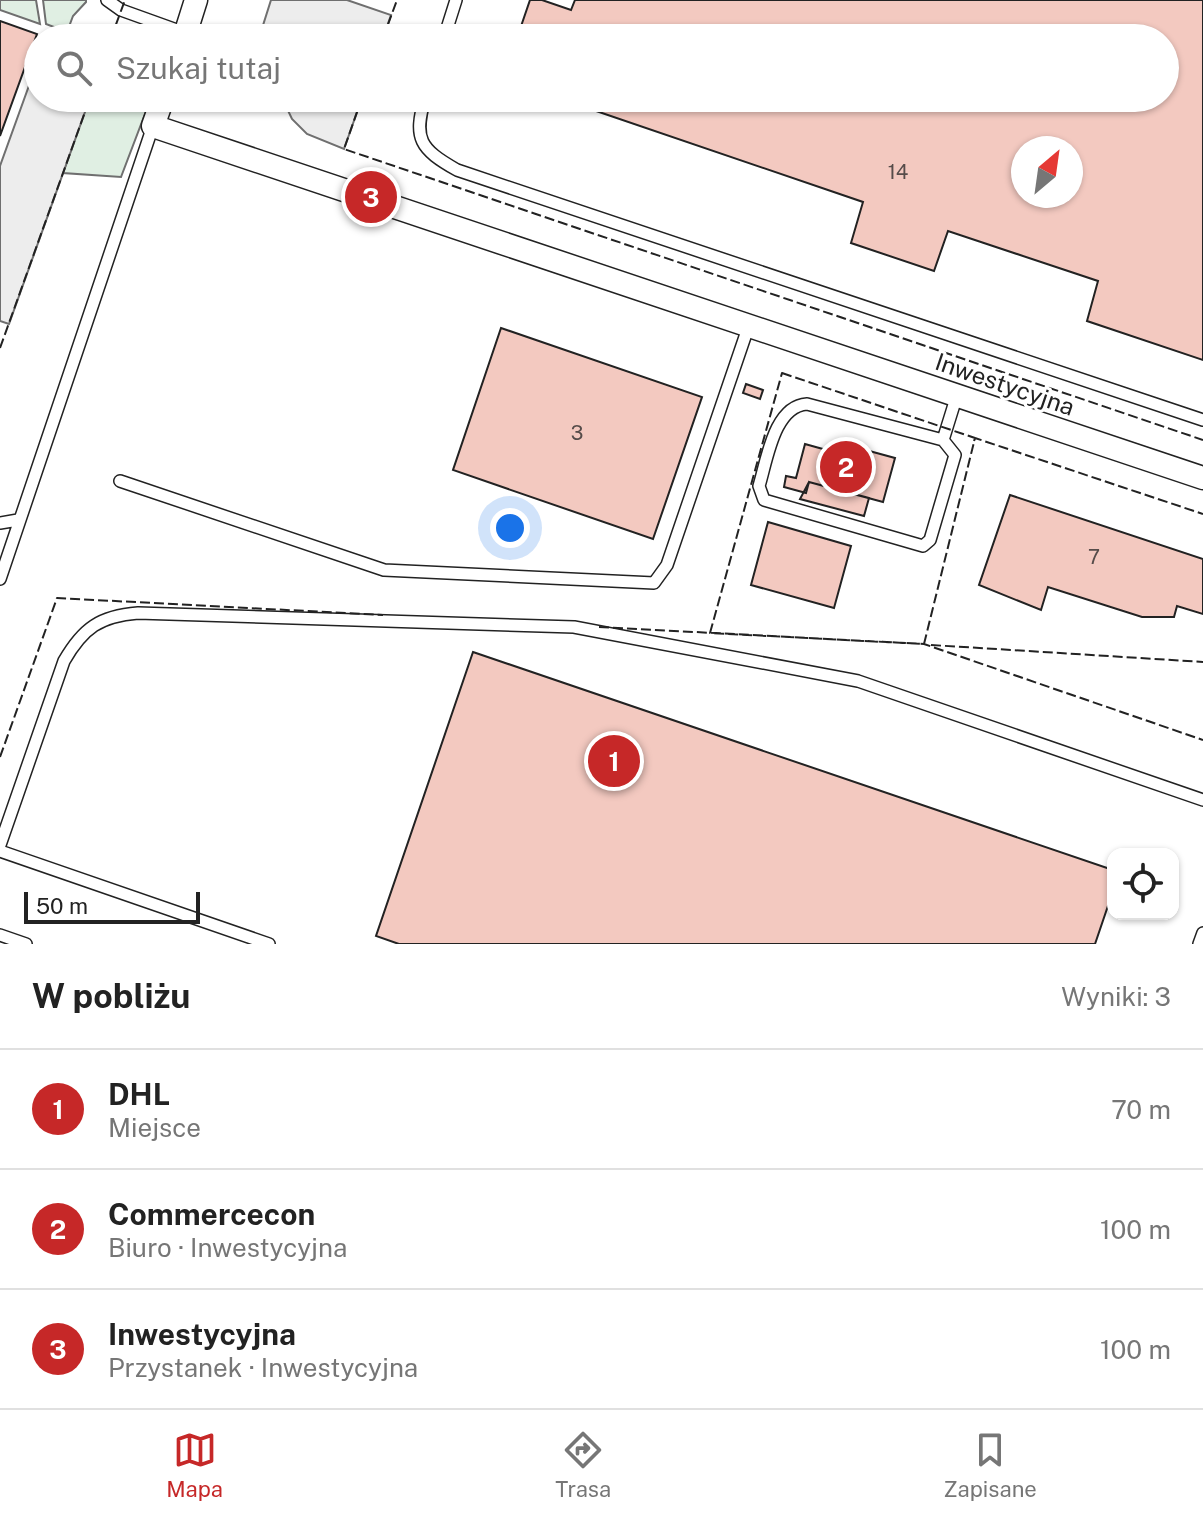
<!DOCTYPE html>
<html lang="pl">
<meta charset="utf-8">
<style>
:root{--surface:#fff;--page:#f2f2f2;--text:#222;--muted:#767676;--line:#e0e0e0;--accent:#c62828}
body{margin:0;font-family:"Public Sans",sans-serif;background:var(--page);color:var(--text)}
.controls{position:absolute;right:24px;bottom:24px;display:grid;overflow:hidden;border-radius:16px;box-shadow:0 2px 6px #0004}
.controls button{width:72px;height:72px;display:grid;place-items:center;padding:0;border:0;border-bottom:2px solid var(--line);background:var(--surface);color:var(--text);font:40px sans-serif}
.compass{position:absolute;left:1011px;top:136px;width:72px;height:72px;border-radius:50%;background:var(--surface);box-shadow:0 2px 6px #0004;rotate:29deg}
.scale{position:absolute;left:24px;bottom:20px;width:176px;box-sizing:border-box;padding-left:8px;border:4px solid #222;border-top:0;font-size:22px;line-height:28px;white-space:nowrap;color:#222;-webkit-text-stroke:6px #fff;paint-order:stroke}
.you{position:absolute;left:510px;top:528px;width:28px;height:28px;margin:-20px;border:6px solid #fff;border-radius:50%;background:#1a73e8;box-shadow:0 0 0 12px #1a73e833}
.badge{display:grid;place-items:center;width:52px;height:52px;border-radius:50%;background:var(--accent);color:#fff;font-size:26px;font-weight:700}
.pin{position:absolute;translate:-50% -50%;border:4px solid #fff;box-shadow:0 2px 8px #0006}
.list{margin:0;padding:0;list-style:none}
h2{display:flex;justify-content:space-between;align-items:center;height:104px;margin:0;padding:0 32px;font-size:34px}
h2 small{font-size:26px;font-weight:400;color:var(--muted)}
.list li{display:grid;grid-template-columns:52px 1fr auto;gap:24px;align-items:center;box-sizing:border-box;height:120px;padding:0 32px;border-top:2px solid var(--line)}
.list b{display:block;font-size:30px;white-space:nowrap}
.list p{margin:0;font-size:26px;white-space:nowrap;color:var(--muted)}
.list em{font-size:26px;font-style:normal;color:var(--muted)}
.icon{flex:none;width:44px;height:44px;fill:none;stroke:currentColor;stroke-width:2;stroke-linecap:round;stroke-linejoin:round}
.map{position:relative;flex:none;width:1203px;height:944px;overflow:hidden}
.search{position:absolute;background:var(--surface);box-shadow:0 2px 6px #0004;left:24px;right:24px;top:24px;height:88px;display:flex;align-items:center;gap:20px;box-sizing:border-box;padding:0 28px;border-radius:44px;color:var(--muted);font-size:30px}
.sheet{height:464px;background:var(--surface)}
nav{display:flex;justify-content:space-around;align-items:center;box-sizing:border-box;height:112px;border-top:2px solid var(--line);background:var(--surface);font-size:22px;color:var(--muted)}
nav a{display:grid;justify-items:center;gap:4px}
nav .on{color:var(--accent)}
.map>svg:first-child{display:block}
.green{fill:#e0efe3;stroke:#6f6f6f;stroke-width:2}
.parking{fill:#ededed;stroke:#6f6f6f;stroke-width:2}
.building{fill:#f3c9c0;stroke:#222;stroke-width:2;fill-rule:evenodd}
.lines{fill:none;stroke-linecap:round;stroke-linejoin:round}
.service-casing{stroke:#222;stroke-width:14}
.minor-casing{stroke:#222;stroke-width:25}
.service{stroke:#fff;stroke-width:11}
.minor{stroke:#fff;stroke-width:22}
.fence{stroke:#222;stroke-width:2;stroke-dasharray:10 4;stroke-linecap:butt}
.labels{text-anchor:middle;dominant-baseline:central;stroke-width:6;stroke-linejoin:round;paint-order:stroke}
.number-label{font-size:20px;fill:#564c4a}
.street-label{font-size:24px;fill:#222;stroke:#fff}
</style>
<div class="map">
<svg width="1203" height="944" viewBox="0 0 1203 944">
<rect width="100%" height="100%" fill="#fff"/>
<!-- green -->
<path class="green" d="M0,0H36L40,24L0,10Z
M43,0H86V2L73,16L67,32L46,24Z
M89,98H151L121,177L63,173Z"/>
<!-- parking -->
<path class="parking" d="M271,0H347L391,15L383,38H259Z
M35,69L38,70V98H90L9,324L0,321V166Z
M282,98H362L344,149L307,134L292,119Z"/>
<!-- building -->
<path class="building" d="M530,0H542L571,10L575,0H1203V360L1087,321L1098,281L948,231L934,271L851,243L863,202L558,98H1165V38H517ZM1023,148H1071V196H1023Z
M0,21L37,34L0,136Z
M501,328L702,397L653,539L453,470Z
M746,384L763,390L760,399L743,393Z
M805,444L848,456L851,446L895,458L883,502L809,482L806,493L784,487L786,476L796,478Z
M809,482L869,498L864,516L800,499Z
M1010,495L1203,559V614L1177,606L1174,617H1142L1048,587L1041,610L979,585Z
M768,522L851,546L834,608L751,585Z
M473,652L1113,870V891L1095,944H399L376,936Z"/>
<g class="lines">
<defs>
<path id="service" d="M107,0L121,10L185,33
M444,38L456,0
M425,98C413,139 420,149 457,170L1203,420
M943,440L807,404C774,406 767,460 759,486L764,500L923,546L930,540L955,455L943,440L957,395
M120,481L384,570L654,583L667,565L749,325
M0,523L18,520
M0,579L153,126
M0,845L64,661C83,628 100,616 138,613L574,627L858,681L1203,800
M0,851L269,944
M0,935L26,944
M1199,944L1203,933"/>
<path id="minor" d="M184,38L196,0
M163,98L153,126L1203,478"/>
</defs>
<!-- service casing -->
<use href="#service" class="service-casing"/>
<!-- minor casing -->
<use href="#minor" class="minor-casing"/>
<!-- service -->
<use href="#service" class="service"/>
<!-- minor -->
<use href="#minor" class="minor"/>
<!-- fence -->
<path class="fence" d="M111,38L125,0
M383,38L397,0
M362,98L344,149L1203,440
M0,348L90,98
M782,373L975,438L924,644L710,633Z
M974,441L975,438L1203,514
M599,627L924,644L1203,740
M931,645L1203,662
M0,757L57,598L383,615"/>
</g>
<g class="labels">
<!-- number labels -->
<g class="number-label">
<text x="898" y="172">14</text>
<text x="577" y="433">3</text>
<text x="1094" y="557">7</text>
</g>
<!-- street labels -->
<g class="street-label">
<text transform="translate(1005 384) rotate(19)">Inwestycyjna</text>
</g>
</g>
</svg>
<div class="controls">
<button><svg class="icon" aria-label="locate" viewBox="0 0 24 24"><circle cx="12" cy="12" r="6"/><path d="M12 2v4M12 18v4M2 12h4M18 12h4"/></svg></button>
</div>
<svg class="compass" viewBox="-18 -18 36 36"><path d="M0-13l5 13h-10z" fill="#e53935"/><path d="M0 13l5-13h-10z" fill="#767676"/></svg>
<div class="scale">50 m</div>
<div class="you"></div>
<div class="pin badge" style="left:614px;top:761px">1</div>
<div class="pin badge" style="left:846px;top:467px">2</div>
<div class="pin badge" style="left:371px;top:197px">3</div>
<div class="search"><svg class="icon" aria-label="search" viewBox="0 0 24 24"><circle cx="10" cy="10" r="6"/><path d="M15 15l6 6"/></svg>Szukaj tutaj</div>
</div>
<section class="sheet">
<h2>W pobliżu<small>Wyniki: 3</small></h2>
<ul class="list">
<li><span class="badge">1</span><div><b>DHL</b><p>Miejsce</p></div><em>70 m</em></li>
<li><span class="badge">2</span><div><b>Commercecon</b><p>Biuro · Inwestycyjna</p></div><em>100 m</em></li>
<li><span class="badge">3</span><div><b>Inwestycyjna</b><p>Przystanek · Inwestycyjna</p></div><em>100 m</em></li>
</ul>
</section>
<nav>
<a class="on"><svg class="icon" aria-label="map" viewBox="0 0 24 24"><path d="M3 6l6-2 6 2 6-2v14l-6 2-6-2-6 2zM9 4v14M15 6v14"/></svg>Mapa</a>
<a><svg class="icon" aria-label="directions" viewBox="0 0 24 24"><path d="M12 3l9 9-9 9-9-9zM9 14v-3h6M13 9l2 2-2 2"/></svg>Trasa</a>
<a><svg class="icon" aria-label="saved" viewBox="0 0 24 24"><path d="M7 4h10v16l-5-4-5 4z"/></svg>Zapisane</a>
</nav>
